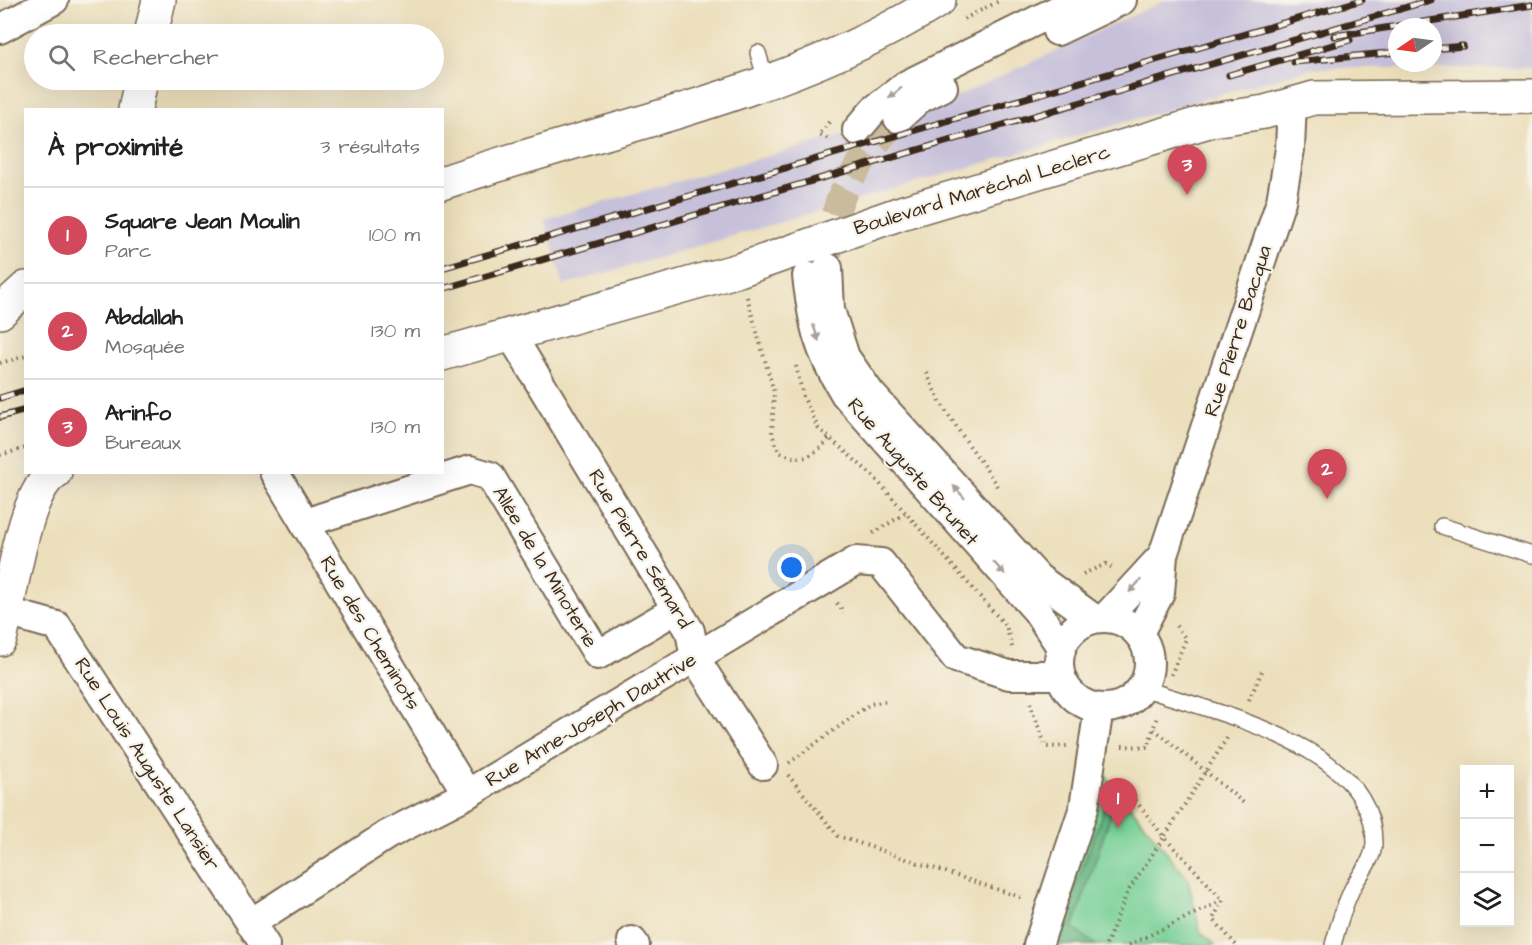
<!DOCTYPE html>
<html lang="fr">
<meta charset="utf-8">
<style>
:root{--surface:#fff;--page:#f2f2f2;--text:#202124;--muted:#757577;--line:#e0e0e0;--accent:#d1495b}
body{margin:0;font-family:"Architects Daughter",sans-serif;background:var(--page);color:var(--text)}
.controls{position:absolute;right:18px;bottom:18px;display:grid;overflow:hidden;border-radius:0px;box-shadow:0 6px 24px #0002}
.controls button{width:54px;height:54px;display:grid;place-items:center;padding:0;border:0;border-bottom:2px solid var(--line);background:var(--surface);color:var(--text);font:30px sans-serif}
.compass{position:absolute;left:1388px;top:18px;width:54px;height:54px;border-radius:50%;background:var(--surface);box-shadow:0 6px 24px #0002;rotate:257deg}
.you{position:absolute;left:792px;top:568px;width:21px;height:21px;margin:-15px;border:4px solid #fff;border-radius:50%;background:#1a73e8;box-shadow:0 0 0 9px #1a73e833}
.badge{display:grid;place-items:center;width:39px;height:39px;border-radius:50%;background:var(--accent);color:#fff;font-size:20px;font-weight:700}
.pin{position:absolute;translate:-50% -50px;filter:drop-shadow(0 2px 3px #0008)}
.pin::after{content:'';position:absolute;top:32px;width:21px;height:18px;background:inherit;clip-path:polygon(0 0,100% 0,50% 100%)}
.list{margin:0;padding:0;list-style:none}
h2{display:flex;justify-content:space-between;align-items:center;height:78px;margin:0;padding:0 24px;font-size:26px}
h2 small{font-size:20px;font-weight:400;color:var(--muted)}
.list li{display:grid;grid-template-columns:39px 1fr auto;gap:18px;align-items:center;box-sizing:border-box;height:96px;padding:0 24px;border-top:2px solid var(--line)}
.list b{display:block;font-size:22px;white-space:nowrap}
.list p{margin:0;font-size:20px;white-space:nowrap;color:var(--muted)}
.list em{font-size:20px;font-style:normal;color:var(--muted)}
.icon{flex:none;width:33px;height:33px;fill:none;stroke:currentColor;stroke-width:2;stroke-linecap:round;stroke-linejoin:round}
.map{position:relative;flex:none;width:1532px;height:945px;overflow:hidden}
.search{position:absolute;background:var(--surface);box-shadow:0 6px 24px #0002;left:24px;top:24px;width:420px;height:66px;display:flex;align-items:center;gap:15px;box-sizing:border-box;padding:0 21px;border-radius:33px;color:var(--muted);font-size:22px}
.panel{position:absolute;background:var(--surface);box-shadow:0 6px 24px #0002;left:24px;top:108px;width:420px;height:366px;border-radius:0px}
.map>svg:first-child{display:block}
.industrial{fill:#c6c0da;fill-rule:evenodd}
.green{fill:#77d096;stroke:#597d5a;stroke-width:1.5}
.forest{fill:#61b27f;stroke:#4e6e4e;stroke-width:1.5}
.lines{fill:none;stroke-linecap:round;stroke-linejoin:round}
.street-tunnel{stroke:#c9bb9c;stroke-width:28;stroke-dasharray:28 14;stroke-linecap:butt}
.lane-casing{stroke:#796955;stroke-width:18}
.street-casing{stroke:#796955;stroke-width:32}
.secondary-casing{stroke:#796955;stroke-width:36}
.path{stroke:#796955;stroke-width:4;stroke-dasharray:1.5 4.5;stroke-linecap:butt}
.lane{stroke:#fff;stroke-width:15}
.street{stroke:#fff;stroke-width:28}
.secondary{stroke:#fff;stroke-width:33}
.rail-casing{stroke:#3b2a1e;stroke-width:7}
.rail{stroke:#f7f3e8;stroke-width:4.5;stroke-dasharray:14;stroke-linecap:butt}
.oneway{fill:#a79f9a}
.labels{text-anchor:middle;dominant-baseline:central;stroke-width:4.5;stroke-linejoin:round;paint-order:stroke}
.street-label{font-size:20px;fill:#3b2a1e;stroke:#f7f3e8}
</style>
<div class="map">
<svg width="1532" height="945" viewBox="0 0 1532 945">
<rect width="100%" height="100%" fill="#f7f3e8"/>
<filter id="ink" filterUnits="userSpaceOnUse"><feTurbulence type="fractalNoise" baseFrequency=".0167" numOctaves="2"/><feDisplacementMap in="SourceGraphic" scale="12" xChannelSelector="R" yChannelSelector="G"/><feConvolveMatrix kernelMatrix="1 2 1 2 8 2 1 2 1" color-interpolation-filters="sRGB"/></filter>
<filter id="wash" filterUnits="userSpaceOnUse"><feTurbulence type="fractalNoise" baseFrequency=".008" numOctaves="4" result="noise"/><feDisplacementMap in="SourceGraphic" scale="24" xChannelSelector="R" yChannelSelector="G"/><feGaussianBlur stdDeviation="1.35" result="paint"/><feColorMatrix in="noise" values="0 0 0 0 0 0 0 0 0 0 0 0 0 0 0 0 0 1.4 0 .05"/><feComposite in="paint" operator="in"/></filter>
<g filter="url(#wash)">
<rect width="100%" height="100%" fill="#ecdfbc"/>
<!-- industrial -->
<path class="industrial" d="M1166,0H1532V68H1312L564,285L544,219L921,113ZM1397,27H1433V63H1397Z"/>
<!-- green -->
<path class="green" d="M1106,776L1188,879L1200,931L1215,945H1054Z"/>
<!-- forest -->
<path class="forest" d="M1110,792L1115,802L1073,928L1096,945H1054Z"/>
</g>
<g filter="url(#ink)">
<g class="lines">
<!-- street-tunnel -->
<path class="street-tunnel" d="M828,256C831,196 859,161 898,118"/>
<defs>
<path id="lane" d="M758,53L766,80
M1442,526L1532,555
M1143,688C1214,713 1376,746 1374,844C1373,862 1359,874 1352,889C1344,906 1338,926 1333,945"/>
<path id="street" d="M0,29L54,0
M1057,31L1122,0
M898,118L919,99L943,87
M857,130L874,110L906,85L1078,0
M828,268L830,310L845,357L870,393L1038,578L1093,618
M807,276C813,326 818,350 845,394L1037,611L1061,647
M511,335L690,631L695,658L763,765
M274,472L467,794
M306,527L320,518L470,470L490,476L598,655L677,609
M7,612L57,626L265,945
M1106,617L1163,555
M1059 663a45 45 0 1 1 90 0a45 45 0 1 1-90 0Z
M1139,633L1160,593L1163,555L1281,201L1290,149L1292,102
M251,923L387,835L467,794L856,561L881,563L956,658L1009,675H1060
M632,941L635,945
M1038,945L1084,807L1099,708"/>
<path id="secondary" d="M151,34L159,0
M135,110L141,80
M442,183C608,126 789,95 939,0
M0,312L26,288
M442,354L739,270L901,213L1212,120L1265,112L1314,98L1532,96
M0,639C11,600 22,492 55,472"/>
</defs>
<!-- lane casing -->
<use href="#lane" class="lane-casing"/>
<!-- street casing -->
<use href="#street" class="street-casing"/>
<!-- secondary casing -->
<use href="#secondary" class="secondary-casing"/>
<!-- path -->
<path class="path" d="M964,19L1001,0
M829,122L819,135L831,140
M747,297L774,392L772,434L779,452C804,463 811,458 829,439
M0,363L26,356
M796,366L803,396L818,428L873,476L1006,626L1012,647
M927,373C942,415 975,449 998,488
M0,455L26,448
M873,533L906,513
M1083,574L1106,564L1113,568
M837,603L844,613
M1171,675L1186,639L1176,626
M1249,700L1263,669
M1030,703L1046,747L1067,746
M1154,729L1245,804
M1227,738L1164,837L1223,900L1213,919L1236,945
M1122,746L1148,747L1157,716
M789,763L870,704L889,701
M788,775L838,836L1023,898
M1106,945L1128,891L1164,837L1118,778
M1129,945L1223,900"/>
<!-- lane -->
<use href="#lane" class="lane"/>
<!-- street -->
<use href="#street" class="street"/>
<!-- secondary -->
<use href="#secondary" class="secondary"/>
<defs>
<path id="rail" d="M1334,36L1532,5
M1433,49L1463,46
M1294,62L1397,52
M1229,75L1350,40
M442,268L1362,0
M442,289L1431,0
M0,398L26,390
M0,417L26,410"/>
</defs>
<!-- rail casing -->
<use href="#rail" class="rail-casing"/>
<!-- rail -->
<use href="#rail" class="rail"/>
</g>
<!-- one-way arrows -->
<defs><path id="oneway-solid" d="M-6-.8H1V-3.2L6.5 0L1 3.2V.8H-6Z" transform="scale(1.5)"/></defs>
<g class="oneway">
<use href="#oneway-solid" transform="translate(895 93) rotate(141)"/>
<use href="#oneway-solid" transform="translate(816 333) rotate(71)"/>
<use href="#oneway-solid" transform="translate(959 492) rotate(-132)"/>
<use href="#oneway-solid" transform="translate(999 568) rotate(48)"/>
<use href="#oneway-solid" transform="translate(1135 586) rotate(133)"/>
</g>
</g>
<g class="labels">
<!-- street labels -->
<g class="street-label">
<text transform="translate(982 190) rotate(-17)">Boulevard Maréchal Leclerc</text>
<text transform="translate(1238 331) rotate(-72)">Rue Pierre Bacqua</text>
<text transform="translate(913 472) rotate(49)">Rue Auguste Brunet</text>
<text transform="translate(640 549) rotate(59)">Rue Pierre Sémard</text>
<text transform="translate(545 567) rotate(59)">Allée de la Minoterie</text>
<text transform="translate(370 633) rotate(59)">Rue des Cheminots</text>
<text transform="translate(591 720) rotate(-31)">Rue Anne-Joseph Dautrive</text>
<text transform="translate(147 764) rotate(57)">Rue Louis Auguste Lansier</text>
</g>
</g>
</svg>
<div class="controls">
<button>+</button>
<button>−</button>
<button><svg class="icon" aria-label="layers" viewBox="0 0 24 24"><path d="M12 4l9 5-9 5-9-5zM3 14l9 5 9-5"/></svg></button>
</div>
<svg class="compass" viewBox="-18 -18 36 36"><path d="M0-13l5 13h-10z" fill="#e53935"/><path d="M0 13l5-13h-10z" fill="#757577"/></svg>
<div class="you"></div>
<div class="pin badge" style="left:1118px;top:828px">1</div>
<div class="pin badge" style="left:1327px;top:499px">2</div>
<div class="pin badge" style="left:1187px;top:195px">3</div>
<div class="search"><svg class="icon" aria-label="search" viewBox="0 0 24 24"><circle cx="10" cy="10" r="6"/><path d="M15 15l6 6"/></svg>Rechercher</div>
<section class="panel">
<h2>À proximité<small>3 résultats</small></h2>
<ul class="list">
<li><span class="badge">1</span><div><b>Square Jean Moulin</b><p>Parc</p></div><em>100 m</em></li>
<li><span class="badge">2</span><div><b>Abdallah</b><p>Mosquée</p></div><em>130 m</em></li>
<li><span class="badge">3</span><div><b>Arinfo</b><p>Bureaux</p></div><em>130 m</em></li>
</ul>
</section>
</div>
